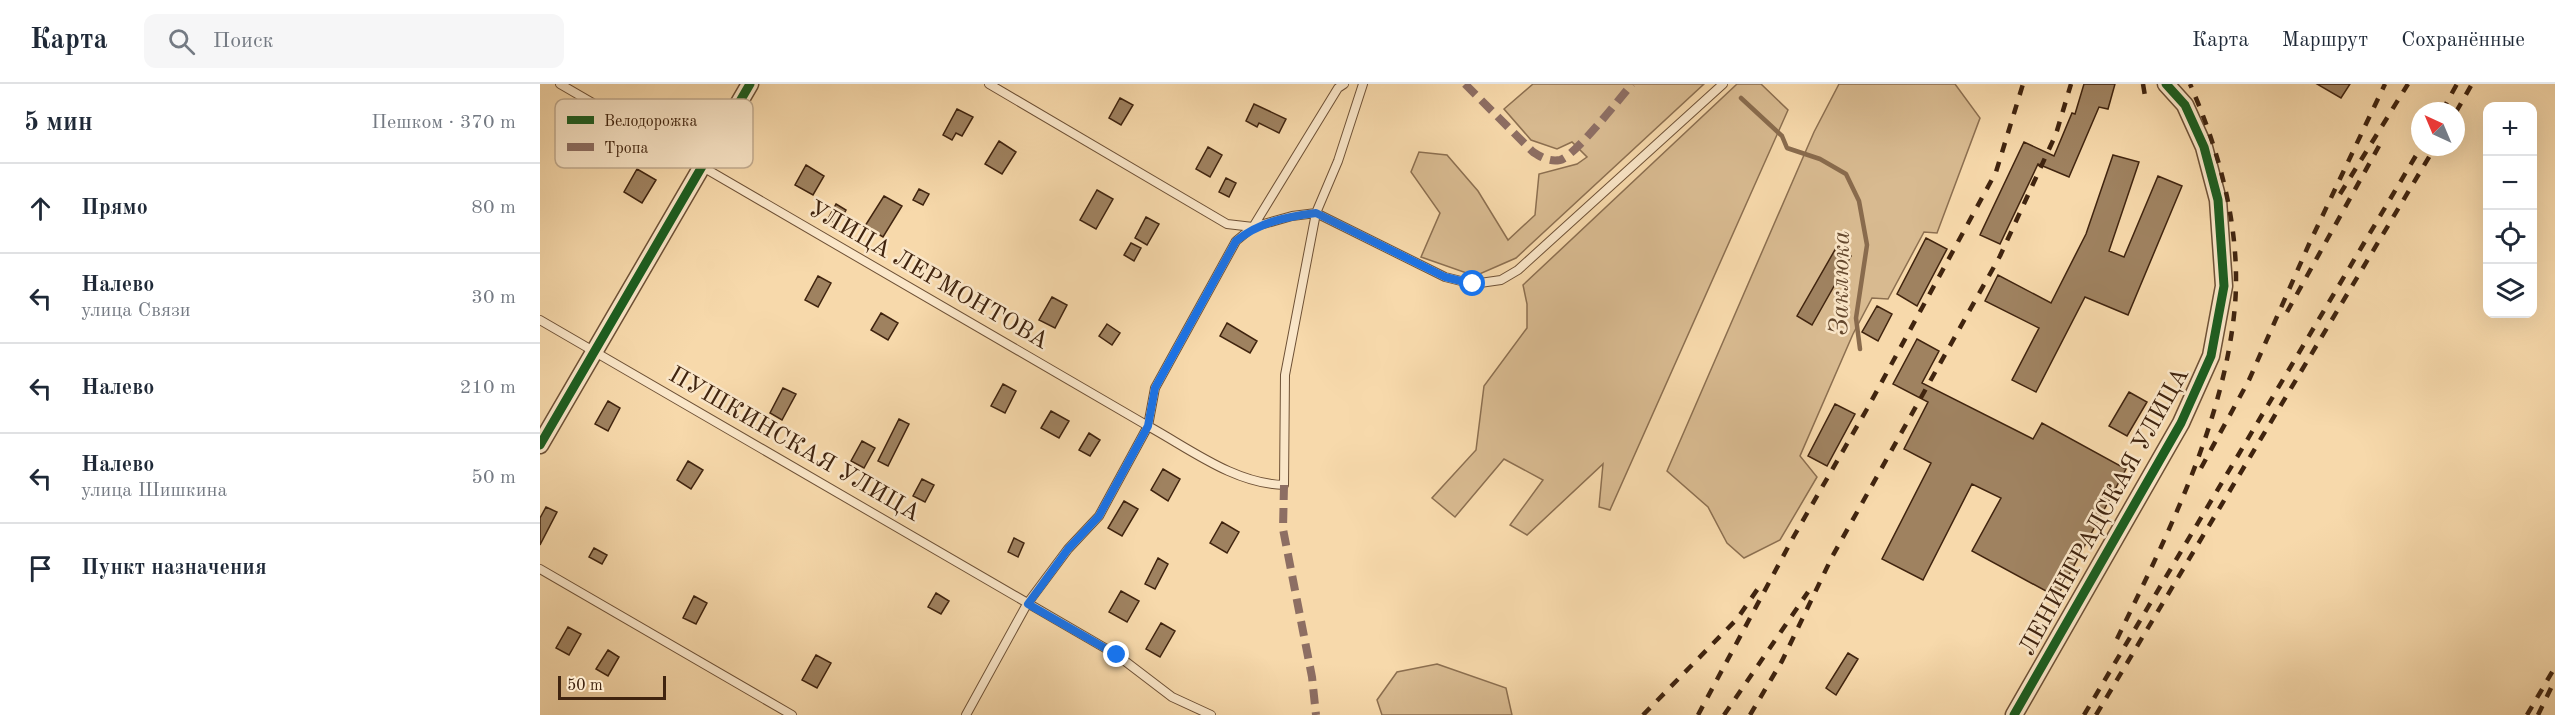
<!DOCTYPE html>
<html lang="ru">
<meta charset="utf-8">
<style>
:root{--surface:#fff;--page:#f6f6f7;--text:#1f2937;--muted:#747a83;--line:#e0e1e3}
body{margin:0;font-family:"Old Standard TT",serif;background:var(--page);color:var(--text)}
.controls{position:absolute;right:18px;top:18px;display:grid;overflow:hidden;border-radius:12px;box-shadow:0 6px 24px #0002}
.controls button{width:54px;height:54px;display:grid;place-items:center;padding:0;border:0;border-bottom:2px solid var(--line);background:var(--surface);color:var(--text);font:30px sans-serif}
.compass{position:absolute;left:1871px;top:18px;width:54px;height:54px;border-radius:50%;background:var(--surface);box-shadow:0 6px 24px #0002;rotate:316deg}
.scale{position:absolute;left:18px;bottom:15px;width:108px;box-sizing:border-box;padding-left:6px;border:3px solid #40240f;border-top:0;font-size:16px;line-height:21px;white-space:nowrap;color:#40240f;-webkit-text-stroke:4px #fae6c8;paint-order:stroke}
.stop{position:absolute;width:18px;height:18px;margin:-14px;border:4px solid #1a73e8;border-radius:50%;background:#fff}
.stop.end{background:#1a73e8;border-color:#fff;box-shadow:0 2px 6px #0008}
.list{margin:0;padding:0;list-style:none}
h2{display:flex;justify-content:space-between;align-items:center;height:78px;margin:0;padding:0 24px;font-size:26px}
h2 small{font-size:20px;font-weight:400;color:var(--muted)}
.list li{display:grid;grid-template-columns:39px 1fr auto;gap:18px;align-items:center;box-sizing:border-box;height:90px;padding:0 24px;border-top:2px solid var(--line)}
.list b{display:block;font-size:22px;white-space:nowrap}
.list p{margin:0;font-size:20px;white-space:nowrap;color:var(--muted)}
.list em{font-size:20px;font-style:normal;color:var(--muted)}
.icon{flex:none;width:33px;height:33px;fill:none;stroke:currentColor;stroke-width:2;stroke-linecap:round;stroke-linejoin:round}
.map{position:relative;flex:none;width:2015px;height:631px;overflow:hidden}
header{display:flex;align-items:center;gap:36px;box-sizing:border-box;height:84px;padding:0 30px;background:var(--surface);border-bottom:2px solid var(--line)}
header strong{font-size:28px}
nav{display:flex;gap:33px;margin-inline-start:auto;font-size:21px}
.search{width:420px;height:54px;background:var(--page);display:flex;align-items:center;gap:15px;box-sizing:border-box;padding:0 21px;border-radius:12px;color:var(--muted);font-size:22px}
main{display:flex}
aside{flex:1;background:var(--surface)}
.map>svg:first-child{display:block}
.green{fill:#d8ba90;stroke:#8c6f50;stroke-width:1.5}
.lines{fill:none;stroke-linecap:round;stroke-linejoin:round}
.stream{stroke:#896b4d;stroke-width:4.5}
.building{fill:#9f8260;stroke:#40240f;stroke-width:1.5}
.service-casing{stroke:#6e5136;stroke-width:10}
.minor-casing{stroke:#6e5136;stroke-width:19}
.service{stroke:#fae6c8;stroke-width:8}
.minor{stroke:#fae6c8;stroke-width:16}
.rail{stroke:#40240f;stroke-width:4.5;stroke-dasharray:10 10;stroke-linecap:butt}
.quiet{stroke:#8d6e63;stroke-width:8;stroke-dasharray:15 8;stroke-linecap:butt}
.cycleway-casing{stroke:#fae6c8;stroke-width:13}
.cycleway{stroke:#1b5e20;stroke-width:9}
.route{stroke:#1a73e8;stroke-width:8}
.labels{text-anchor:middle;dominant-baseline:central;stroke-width:5;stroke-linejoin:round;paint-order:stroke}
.street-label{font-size:24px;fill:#40240f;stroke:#fae6c8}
.water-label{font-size:26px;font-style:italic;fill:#64482e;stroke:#fae6c8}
.key{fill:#fae6c8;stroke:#c2ac90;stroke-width:1.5}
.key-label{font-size:16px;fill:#40240f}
</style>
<header>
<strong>Карта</strong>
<div class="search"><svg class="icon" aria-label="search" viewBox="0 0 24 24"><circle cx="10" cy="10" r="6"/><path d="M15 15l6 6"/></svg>Поиск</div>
<nav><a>Карта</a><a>Маршрут</a><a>Сохранённые</a></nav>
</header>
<main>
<aside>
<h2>5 мин<small>Пешком · 370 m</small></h2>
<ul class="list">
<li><svg class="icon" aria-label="ahead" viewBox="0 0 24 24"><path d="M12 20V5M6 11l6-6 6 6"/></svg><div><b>Прямо</b></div><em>80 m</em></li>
<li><svg class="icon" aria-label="left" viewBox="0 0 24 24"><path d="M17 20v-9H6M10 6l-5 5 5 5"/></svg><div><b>Налево</b><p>улица Связи</p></div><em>30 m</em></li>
<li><svg class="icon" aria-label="left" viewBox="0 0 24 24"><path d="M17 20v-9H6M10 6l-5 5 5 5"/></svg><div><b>Налево</b></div><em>210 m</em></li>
<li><svg class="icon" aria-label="left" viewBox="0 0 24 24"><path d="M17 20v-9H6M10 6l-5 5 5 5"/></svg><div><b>Налево</b><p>улица Шишкина</p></div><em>50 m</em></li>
<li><svg class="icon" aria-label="arrive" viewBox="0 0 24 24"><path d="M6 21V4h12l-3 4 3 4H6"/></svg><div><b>Пункт назначения</b></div></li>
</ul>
</aside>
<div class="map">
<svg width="2015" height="631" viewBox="0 0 2015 631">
<rect width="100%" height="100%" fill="#f7d9ab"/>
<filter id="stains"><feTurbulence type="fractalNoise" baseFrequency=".00333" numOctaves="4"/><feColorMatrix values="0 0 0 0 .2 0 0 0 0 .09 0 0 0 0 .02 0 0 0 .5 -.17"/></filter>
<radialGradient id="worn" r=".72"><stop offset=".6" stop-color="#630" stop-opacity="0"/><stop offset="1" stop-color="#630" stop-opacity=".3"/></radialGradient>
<!-- green -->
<path class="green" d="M993,0H1164L976,174L935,192L881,173L900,129L871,88L879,68L907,71L938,107L968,156L995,131L999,90L1037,80L1047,73L1032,58L1017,65L991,56L964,25Z
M1197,0H1221L1248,26L1070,426L1059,423L1063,380L987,451L970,441L1003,396L964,375L915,433L892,414L936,366L944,302L987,244V220L983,201Z
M1299,0H1415L1440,34L1397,149L1384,148L1348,215L1332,214L1313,250L1260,372L1277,393L1240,456L1204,474L1187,459L1168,423L1127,387L1274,48Z
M897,580L966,604L972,631H842L837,616L857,588Z"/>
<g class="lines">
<!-- stream -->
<path class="stream" d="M1201,14L1242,52L1247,64L1280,75L1306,90L1319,117L1327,161L1316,234L1320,265"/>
</g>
<!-- building -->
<path class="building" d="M1544,0H1575L1568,25L1559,23L1529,93L1498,80L1460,160L1440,151L1484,58L1514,72L1532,29L1535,30Z
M1777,0H1810L1801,14Z
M580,14L593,21L581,41L569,34Z
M714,20L746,35L739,49L719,39L717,43L706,37Z
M417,25L433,33L422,52L416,49L412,56L403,51Z
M459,57L476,68L462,90L445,80Z
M668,63L682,71L670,93L656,85Z
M1573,71L1599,78L1569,167L1584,173L1618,92L1642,102L1588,231L1545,213L1496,308L1472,296L1499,244L1445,217L1458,191L1511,219L1546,150Z
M266,81L284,92L273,111L255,101Z
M97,85L116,96L102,119L84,108Z
M686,94L696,99L689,113L679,108Z
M379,105L389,110L383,121L373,116Z
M557,106L573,115L556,145L540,136Z
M344,112L362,122L343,153L325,142Z
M296,120L306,126L298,141L288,135Z
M606,133L619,140L607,161L595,154Z
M1386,154L1407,165L1377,222L1357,210Z
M591,159L601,164L594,177L584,171Z
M1296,164L1311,172L1272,241L1257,232Z
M278,192L291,199L278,223L265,216Z
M512,213L527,221L515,244L499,236Z
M1337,222L1352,230L1338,257L1322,248Z
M341,229L358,239L348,256L331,246Z
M687,239L717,257L710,269L680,252Z
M567,240L580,249L572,261L559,252Z
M1377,255L1399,267L1382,299L1493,355L1502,339L1586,385L1517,513L1432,467L1461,414L1432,400L1383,496L1342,475L1391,379L1364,365L1388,318L1353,300Z
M463,300L476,307L465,329L451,322Z
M243,304L256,310L242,336L230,329Z
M1589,308L1607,318L1587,352L1569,342Z
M68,317L80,324L68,347L55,340Z
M1295,320L1315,330L1287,382L1268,372Z
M511,327L529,337L519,354L501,344Z
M359,335L369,340L348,382L338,377Z
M549,349L560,356L550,372L539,366Z
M322,357L335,364L324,384L311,377Z
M148,377L163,386L151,405L137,396Z
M623,385L640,395L628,417L611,406Z
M382,395L394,401L385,418L373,412Z
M584,417L598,425L582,452L568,444Z
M6,423L17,428L0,461V434Z
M682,438L699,448L687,469L670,459Z
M474,454L484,459L478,473L468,468Z
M54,464L67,471L62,480L49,473Z
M618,474L628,480L615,505L605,500Z
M581,507L599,517L587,538L569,528Z
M396,509L409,517L401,530L388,523Z
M154,512L167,519L156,540L143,534Z
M621,539L635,547L620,573L606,565Z
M28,543L41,550L29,571L16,564Z
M68,566L79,573L68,592L56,585Z
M1308,569L1318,575L1296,611L1286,604Z
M276,571L291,579L277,604L262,596Z"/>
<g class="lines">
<defs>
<path id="service" d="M20,0L608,342C650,365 695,400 744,401L745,291L776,129L798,77L823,0
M449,0L687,140L713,143L752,132L776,129L905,193L933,200L961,196L978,186L1183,0
M0,236L577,571L632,613L671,631
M0,485L252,631
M426,631L487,520L528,465L559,432L608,342L615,304L696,157L713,143L798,4L804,0"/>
<path id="minor" d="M0,361L210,0
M1474,631L1641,339L1671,272L1684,202L1678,116L1664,63L1645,21L1626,0"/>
</defs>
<!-- service casing -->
<use href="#service" class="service-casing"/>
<!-- minor casing -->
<use href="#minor" class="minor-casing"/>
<!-- service -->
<use href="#service" class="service"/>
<!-- minor -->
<use href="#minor" class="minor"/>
<!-- rail -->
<path class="rail" d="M1603,0L1605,12
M1902,27L1917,0
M1916,28L1932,0
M1800,110L1868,0
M1747,228L1839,62
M1661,384L1709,296L1770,158L1845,0
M1577,555C1627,452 1685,337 1695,221C1701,147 1680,68 1650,0
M1103,631L1197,535L1219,503
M1158,631L1254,452L1327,325L1456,88L1483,0
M1184,631L1268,508
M1210,631L1242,577L1292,473L1460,172L1516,50L1531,0
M1544,631L1881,63
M1556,631L1895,63
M1987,631L2015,583
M1998,631L2011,604"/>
<!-- quiet -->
<path class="quiet" d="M925,0L993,68C1001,73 1009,78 1020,76C1034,73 1080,14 1092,0
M744,401L743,445L772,593L776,631"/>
<defs>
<path id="cycleway" d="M0,361L210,0
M1474,631L1641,339L1671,272L1684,202L1678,116L1664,63L1645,21L1626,0"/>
</defs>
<!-- cycleway casing -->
<use href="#cycleway" class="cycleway-casing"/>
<!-- cycleway -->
<use href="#cycleway" class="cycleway"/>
</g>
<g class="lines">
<!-- route -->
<path class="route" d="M577,571L488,520L528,465L559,432L608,342L615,304L696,157C720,138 745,133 776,129L905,193L933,200"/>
</g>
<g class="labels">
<!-- street labels -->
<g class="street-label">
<text transform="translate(388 192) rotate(30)">УЛИЦА ЛЕРМОНТОВА</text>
<text transform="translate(254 361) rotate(30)">ПУШКИНСКАЯ УЛИЦА</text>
<text transform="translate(1565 428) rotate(-61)">ЛЕНИНГРАДСКАЯ УЛИЦА</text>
</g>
<!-- water labels -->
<g class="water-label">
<text transform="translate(1301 199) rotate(-89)">Заклюка</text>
</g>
</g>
<!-- legend -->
<rect x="15" y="15" width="198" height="69" rx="9" class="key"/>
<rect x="27" y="32" width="27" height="8" fill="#1b5e20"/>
<rect x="27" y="59" width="27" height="8" fill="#8d6e63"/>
<g class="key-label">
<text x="64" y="42">Велодорожка</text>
<text x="64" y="69">Тропа</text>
</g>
<rect width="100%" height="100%" filter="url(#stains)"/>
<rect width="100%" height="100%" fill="url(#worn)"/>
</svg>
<div class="controls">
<button>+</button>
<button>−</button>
<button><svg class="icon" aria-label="locate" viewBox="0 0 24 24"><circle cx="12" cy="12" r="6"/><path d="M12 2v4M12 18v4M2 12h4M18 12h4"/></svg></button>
<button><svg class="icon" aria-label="layers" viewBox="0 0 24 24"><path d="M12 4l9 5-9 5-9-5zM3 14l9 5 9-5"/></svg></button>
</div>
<svg class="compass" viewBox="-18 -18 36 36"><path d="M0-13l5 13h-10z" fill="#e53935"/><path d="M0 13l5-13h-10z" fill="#747a83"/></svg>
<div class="scale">50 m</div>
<div class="stop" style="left:933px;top:200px"></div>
<div class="stop end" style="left:577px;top:571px"></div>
</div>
</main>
